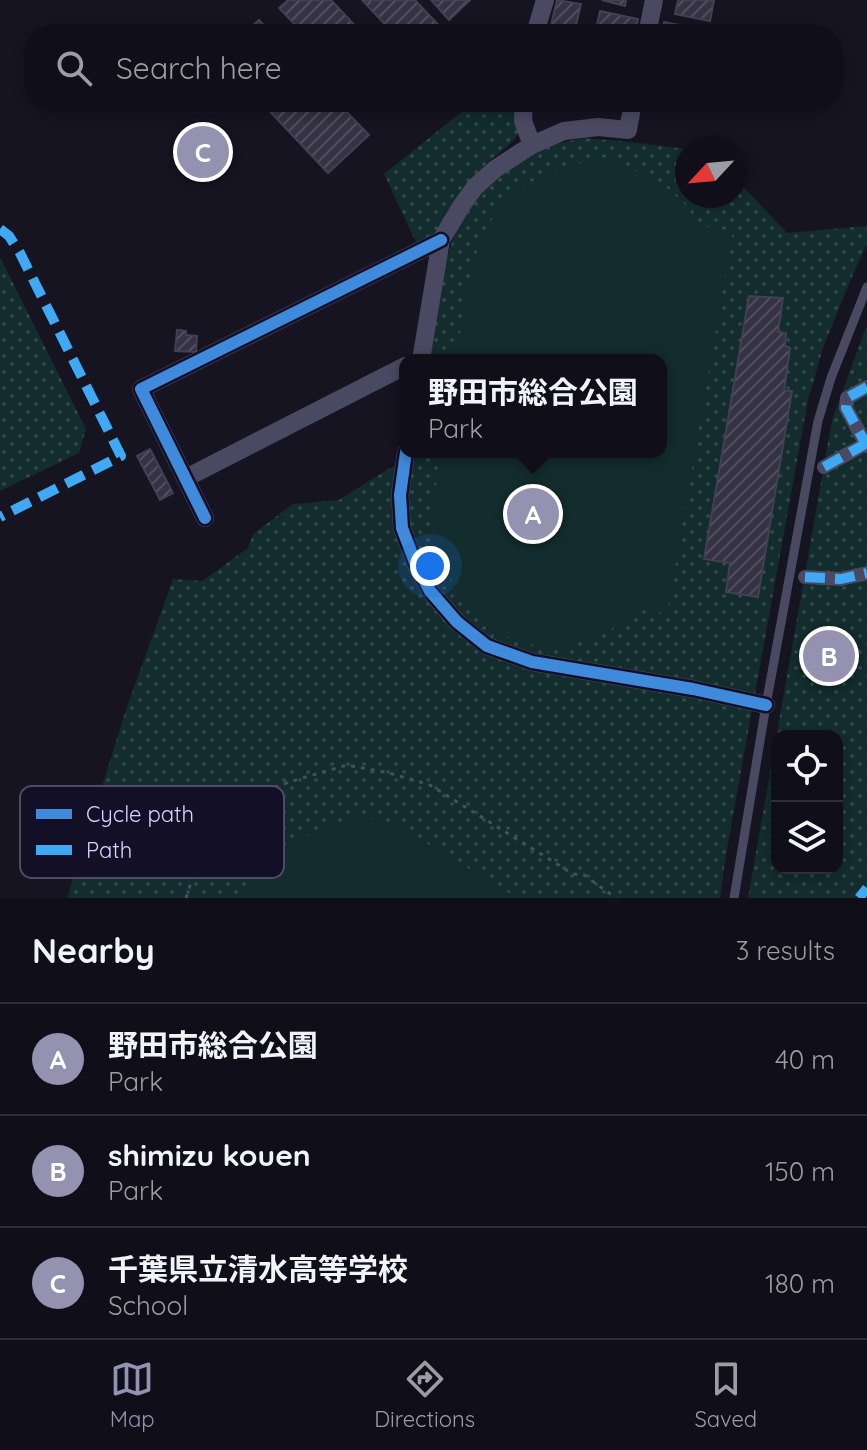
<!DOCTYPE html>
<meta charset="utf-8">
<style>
:root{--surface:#100f19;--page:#191822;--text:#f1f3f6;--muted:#9c9ca2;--line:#302f38;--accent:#9591b1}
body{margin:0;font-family:Quicksand,"Noto Sans JP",sans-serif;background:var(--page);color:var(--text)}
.controls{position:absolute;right:24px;bottom:24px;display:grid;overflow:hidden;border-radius:16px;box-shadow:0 4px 12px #0003}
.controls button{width:72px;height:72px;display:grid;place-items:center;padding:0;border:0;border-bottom:2px solid var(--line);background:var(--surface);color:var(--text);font:40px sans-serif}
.compass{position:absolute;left:675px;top:136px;width:72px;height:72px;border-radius:50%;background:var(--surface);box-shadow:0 4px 12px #0003;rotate:244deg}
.you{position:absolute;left:430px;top:566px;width:28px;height:28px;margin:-20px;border:6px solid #fff;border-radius:50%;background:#1a73e8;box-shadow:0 0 0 12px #1a73e833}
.badge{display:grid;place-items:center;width:52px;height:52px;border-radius:50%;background:var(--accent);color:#fff;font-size:26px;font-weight:700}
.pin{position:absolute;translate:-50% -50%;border:4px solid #fff;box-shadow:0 2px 8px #0006}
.popup{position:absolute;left:399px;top:354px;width:268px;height:104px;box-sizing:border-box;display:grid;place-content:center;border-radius:16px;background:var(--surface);filter:drop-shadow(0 2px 6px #0005);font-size:26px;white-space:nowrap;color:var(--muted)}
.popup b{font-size:30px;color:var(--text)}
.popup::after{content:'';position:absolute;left:50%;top:100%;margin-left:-16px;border:16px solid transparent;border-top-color:var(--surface)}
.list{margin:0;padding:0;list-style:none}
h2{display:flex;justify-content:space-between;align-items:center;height:104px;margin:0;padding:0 32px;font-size:34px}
h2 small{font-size:26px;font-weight:400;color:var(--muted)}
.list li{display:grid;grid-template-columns:52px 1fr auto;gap:24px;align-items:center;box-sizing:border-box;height:112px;padding:0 32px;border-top:2px solid var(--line)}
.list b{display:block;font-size:30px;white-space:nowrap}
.list p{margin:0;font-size:26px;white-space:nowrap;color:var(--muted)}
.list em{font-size:26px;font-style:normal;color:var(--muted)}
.icon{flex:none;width:44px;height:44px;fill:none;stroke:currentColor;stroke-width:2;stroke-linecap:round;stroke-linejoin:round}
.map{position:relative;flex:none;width:867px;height:898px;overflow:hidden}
.search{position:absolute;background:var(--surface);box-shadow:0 4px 12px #0003;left:24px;right:24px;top:24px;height:88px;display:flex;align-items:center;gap:20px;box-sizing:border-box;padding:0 28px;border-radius:32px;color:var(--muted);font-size:30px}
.sheet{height:440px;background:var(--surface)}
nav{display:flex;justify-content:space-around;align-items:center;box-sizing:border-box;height:112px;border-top:2px solid var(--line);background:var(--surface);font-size:22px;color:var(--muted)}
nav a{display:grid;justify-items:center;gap:4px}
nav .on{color:var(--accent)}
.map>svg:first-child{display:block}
.park{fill:url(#park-dots);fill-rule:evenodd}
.garden{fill:#132c2d}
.building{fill:url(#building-hatch);stroke:#433f54;stroke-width:2}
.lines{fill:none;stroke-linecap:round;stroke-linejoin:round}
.path{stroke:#44505f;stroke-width:3;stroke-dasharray:4 6;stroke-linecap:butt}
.service{stroke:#4a4962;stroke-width:9}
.pedestrian{stroke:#4a4962;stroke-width:14}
.minor{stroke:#4a4962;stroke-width:18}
.quiet{stroke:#3fa9f5;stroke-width:10;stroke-dasharray:20 10;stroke-linecap:butt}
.cycleway-casing{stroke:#130f26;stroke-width:17}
.cycleway{stroke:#408adc;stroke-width:12}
.key{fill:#130f26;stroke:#4e4a67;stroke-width:2}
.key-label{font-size:22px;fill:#d9d4ff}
</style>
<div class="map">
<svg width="867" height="898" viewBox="0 0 867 898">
<defs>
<pattern id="park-dots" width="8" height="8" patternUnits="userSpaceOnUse" patternTransform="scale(2)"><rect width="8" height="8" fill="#132c2d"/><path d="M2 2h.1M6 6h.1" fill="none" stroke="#354a4c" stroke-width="1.8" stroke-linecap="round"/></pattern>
<pattern id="building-hatch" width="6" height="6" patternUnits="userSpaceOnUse" patternTransform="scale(2)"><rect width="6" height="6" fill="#343243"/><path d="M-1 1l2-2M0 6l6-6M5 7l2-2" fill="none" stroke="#514f5f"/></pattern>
</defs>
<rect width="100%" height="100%" fill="#161421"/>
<!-- park -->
<path class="park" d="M474,102H516L521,131L512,142L484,166L463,188L450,210L440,231L416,242L384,174Z
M583,138L621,141L687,149V196H735V178L787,233L867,226V244L850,281L823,348L808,400L726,854L720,898H67L127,707L173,579L202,581L248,548L253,534L293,504L339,500L385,471L416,454V452H661V360H430C440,284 443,209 515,164C523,158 532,151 541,148C555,144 569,141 583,138Z
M0,257L86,429L79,453L0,491Z
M867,324V898H748L832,420ZM777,736H837V868H777Z"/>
<!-- garden -->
<path class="garden" d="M602,157L610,159L660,182L683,202L701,226L733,231L667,614L639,608L631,612L623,621L598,638L554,648L520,643L486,626L465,605L443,564L433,528V505L441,452H661V360H456C466,300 468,226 522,188C545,171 575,165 602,157Z
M359,816L395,824L517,898H246L265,870L309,834Z"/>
<!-- building -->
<path class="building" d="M288,0H331L363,34H304L279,8Z
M362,0H415L447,34H394Z
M431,0H470L449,20Z
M557,0L581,4L575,30L551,25Z
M602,0H626L625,6Z
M678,0H714L710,21L675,14Z
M600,11L638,19L635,34H595Z
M259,20L272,34H243Z
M664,22L709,31L708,34H662Z
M261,102H337L369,135L328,173Z
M749,296L783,298L778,332L786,333L785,346L790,348L784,391H792L758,597L726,592L730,563L704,559Z
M177,330L186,331V335L197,336L196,352L175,351Z
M150,449L173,493L160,500L137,456Z"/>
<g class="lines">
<!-- path -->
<path class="path" d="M186,898L196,867L183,820L181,799L193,792H212L250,797L289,782L347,765L389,773L430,785L573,874L584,875L616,898"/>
<!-- service -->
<path class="service" d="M734,898L766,705L818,421L831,378L867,287"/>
<!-- pedestrian -->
<path class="pedestrian" d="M867,387L847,398L846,408L867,446
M824,467L867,443
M805,577L841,579L867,573"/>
<!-- minor -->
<path class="minor" d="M535,34L545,0
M647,34L654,0
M524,102L523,121L532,145
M421,360L441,240L462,205L475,187L495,169L532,145L564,131L598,127L628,130L633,102
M406,452L400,495L402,528L415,562L430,591L457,622L487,646L532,662L693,689L766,705
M186,478L405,366
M205,518L141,389L441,240"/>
<!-- quiet -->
<path class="quiet" d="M0,229L9,236L20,253L121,456L0,517
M867,387L847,398L846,408L867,446
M824,467L867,443
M805,577L841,579L867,573
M859,898L867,888"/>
<defs>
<path id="cycleway" d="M406,452L400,495L402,528L415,562L430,591L457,622L487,646L532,662L693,689L766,705
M205,518L141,389L441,240"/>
</defs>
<!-- cycleway casing -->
<use href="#cycleway" class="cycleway-casing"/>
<!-- cycleway -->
<use href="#cycleway" class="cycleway"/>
</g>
<!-- legend -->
<rect x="20" y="786" width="264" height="92" rx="12" class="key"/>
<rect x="36" y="809" width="36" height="10" fill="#408adc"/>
<rect x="36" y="845" width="36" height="10" fill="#3fa9f5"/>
<g class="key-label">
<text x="86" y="822">Cycle path</text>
<text x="86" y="858">Path</text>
</g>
</svg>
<div class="controls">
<button><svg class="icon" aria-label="locate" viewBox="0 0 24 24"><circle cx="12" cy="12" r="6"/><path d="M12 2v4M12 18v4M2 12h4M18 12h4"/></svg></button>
<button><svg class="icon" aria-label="layers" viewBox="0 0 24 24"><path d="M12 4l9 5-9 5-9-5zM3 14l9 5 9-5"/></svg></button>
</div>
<svg class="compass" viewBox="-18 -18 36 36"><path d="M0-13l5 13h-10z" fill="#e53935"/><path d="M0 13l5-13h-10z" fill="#9c9ca2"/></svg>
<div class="you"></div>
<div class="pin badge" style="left:533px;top:514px">A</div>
<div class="popup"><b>野田市総合公園</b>Park</div>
<div class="pin badge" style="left:829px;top:656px">B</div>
<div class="pin badge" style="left:203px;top:152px">C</div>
<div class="search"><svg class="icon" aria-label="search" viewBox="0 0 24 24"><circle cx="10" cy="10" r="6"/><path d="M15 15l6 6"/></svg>Search here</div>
</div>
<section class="sheet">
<h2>Nearby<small>3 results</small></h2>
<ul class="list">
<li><span class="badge">A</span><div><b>野田市総合公園</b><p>Park</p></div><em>40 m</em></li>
<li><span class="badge">B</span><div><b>shimizu kouen</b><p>Park</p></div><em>150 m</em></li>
<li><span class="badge">C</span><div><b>千葉県立清水高等学校</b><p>School</p></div><em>180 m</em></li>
</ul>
</section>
<nav>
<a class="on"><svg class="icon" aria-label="map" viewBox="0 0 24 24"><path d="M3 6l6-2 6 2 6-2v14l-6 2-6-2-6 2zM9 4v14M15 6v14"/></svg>Map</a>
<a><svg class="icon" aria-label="directions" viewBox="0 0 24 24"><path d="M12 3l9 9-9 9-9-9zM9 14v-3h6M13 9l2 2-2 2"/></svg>Directions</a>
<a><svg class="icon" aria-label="saved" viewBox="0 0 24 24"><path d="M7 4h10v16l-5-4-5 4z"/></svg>Saved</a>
</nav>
